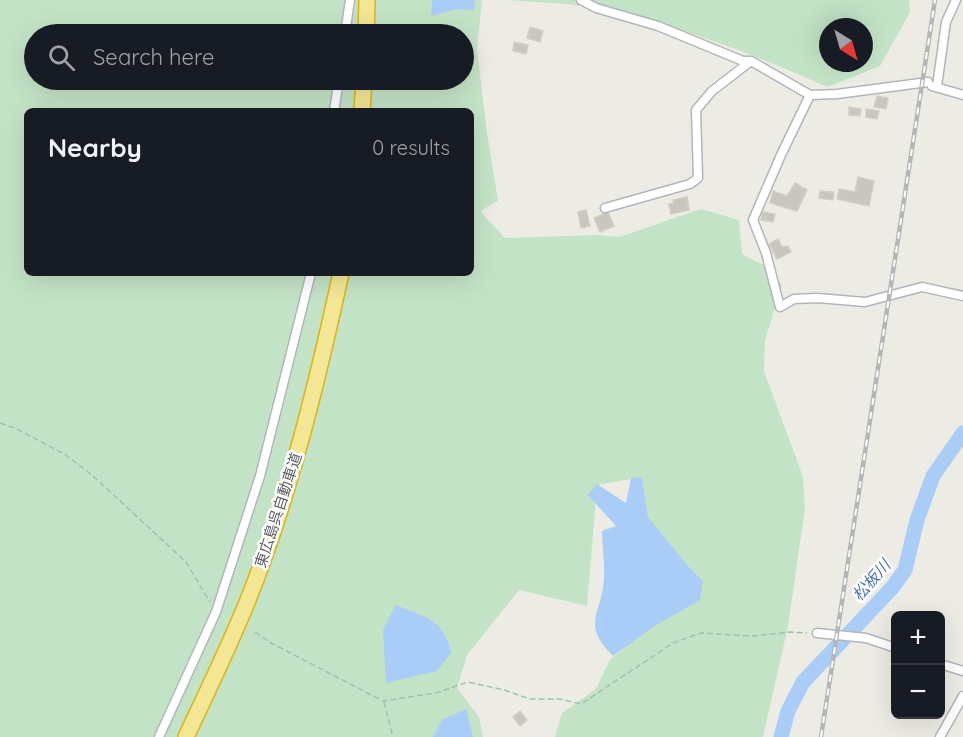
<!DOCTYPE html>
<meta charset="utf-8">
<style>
:root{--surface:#171b24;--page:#242831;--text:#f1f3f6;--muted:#9ea1a6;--line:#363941}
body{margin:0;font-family:Quicksand,"Noto Sans JP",sans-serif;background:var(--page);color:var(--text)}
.controls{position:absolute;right:18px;bottom:18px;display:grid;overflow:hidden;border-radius:9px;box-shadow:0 6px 24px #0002}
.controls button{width:54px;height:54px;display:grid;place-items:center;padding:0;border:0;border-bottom:2px solid var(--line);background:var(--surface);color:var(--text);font:30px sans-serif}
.compass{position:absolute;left:819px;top:18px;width:54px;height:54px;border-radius:50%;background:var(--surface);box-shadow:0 6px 24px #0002;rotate:143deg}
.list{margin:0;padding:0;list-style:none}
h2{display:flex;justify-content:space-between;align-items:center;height:78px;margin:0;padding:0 24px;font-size:26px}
h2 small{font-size:20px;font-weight:400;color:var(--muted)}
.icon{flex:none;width:33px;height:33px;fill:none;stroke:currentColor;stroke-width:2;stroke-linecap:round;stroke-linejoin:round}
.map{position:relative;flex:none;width:963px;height:737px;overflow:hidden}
.search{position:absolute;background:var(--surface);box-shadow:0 6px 24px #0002;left:24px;top:24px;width:450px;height:66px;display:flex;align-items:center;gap:15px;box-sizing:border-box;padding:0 21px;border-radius:33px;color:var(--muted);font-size:22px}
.panel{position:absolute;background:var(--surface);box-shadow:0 6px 24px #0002;left:24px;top:108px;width:450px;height:168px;border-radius:9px}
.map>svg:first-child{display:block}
.green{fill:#c3e3c6;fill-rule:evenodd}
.water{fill:#aacdf7}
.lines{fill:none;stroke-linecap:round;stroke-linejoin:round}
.river{stroke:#aacdf7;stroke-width:15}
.building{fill:#c9c6c0;stroke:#d1cec3;stroke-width:1.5}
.street-casing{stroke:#b4b5ba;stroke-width:11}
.highway-casing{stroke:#ddb414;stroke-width:18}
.path{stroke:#9cc3ab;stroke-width:1.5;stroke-dasharray:6 3;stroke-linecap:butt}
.street{stroke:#fff;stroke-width:8}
.highway{stroke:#f3e695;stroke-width:15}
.rail-casing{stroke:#b4b5b5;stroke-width:4.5}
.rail{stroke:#fff;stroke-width:2;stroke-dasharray:7;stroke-linecap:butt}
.labels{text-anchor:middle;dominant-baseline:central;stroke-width:5;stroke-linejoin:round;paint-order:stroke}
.street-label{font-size:15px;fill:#5c5e63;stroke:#fff}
.water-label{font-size:16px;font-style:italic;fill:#4f77b8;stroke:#fff}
</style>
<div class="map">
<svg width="963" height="737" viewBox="0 0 963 737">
<rect width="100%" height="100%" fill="#edece4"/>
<!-- green -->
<path class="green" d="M0,0H482L477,49L487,133L498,201L480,211L505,238L597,235L619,237L701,209L739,220L742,254L765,266L782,285L765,340L764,371L803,477L805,508L788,626L763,737H555L562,713L596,689L610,660L703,581L688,567L648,517L642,477L597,485L587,606L519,590L467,655L457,688L479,717L483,737H0ZM34,34H464V80H34ZM27,111H471V273H27Z
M509,0H909L910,12L880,66L827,87C746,51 662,18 574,5C553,2 531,2 509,0ZM828,27H864V63H828Z"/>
<!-- water -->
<path class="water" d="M432,0H475L474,10L457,9L431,16Z
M642,477L648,517L688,566L703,581L700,600L653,627L613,656C580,623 602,615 604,578C605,562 602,547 602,531L616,526L588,495L597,484L626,503L631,478Z
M396,605C425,618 444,618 451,653L437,671L386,683L383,630Z
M466,709L473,737H433L442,720Z"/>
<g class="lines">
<!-- river -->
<path class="river" d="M781,737L788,711L803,682L892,588L905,570L917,520L933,476L963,433"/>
</g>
<!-- building -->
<path class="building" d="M530,27L543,31L540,42L527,38Z
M514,42L528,45L526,54L513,51Z
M877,96L888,98L886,109L874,107Z
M849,107L861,109L860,116L849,115Z
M866,109L879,111L877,119L866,117Z
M858,177L874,181L869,206L837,199L839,189L855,192Z
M795,183L807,190L797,211L770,203L773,191L787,196Z
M820,191L834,192L833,200L819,198Z
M687,197L689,210L671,214L669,204L674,203L673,200Z
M586,210L590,226L581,228L578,212Z
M608,212L614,226L600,232L594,218Z
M763,212L775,214L773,222L761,220Z
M778,239L782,247L788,246L791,252L777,259L769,244Z
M520,711L527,720L520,726L513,717Z"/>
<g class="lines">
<defs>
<path id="street" d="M581,0L596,8L658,26L743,61H751L810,95L837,94L928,82
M345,34L350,0
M932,86L963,95
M937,86L946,22L956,0
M810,95L781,155L753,220L766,253L780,307L794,299L818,298L865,302L922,287L963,296
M334,111L339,80
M605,208L690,184L698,178L696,110L712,91L751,61
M817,633L866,638L896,648
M940,664L963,671
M159,737L216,612L260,476L311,273
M940,737L963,696"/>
<path id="highway" d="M366,34L367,0
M362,111L364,80
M186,737C207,692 229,647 248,600C290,495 317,383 341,273"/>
</defs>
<!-- street casing -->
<use href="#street" class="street-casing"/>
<!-- highway casing -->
<use href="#highway" class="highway-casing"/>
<!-- path -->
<path class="path" d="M0,423L15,428L66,455L92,475L186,562L210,602
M255,632L271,643L383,701L436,693L468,682L504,690L530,699H560L581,704L673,643L701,633L752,636L790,632L807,633
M384,702L393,737"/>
<!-- street -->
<use href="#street" class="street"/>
<!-- highway -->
<use href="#highway" class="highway"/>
<defs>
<path id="rail" d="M821,737L935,0"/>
</defs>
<!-- rail casing -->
<use href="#rail" class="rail-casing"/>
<!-- rail -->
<use href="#rail" class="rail"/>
</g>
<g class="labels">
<!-- street labels -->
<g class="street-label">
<text transform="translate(278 510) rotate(-72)">東広島呉自動車道</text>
</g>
<!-- water labels -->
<g class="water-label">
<text transform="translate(871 580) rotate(-49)">松板川</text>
</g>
</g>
</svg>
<div class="controls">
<button>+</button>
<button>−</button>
</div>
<svg class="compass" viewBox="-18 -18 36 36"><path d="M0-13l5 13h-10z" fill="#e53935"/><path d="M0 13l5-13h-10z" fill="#9ea1a6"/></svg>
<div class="search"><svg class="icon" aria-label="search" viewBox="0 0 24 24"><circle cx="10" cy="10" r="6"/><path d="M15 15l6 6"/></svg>Search here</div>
<section class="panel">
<h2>Nearby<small>0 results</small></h2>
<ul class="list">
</ul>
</section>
</div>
